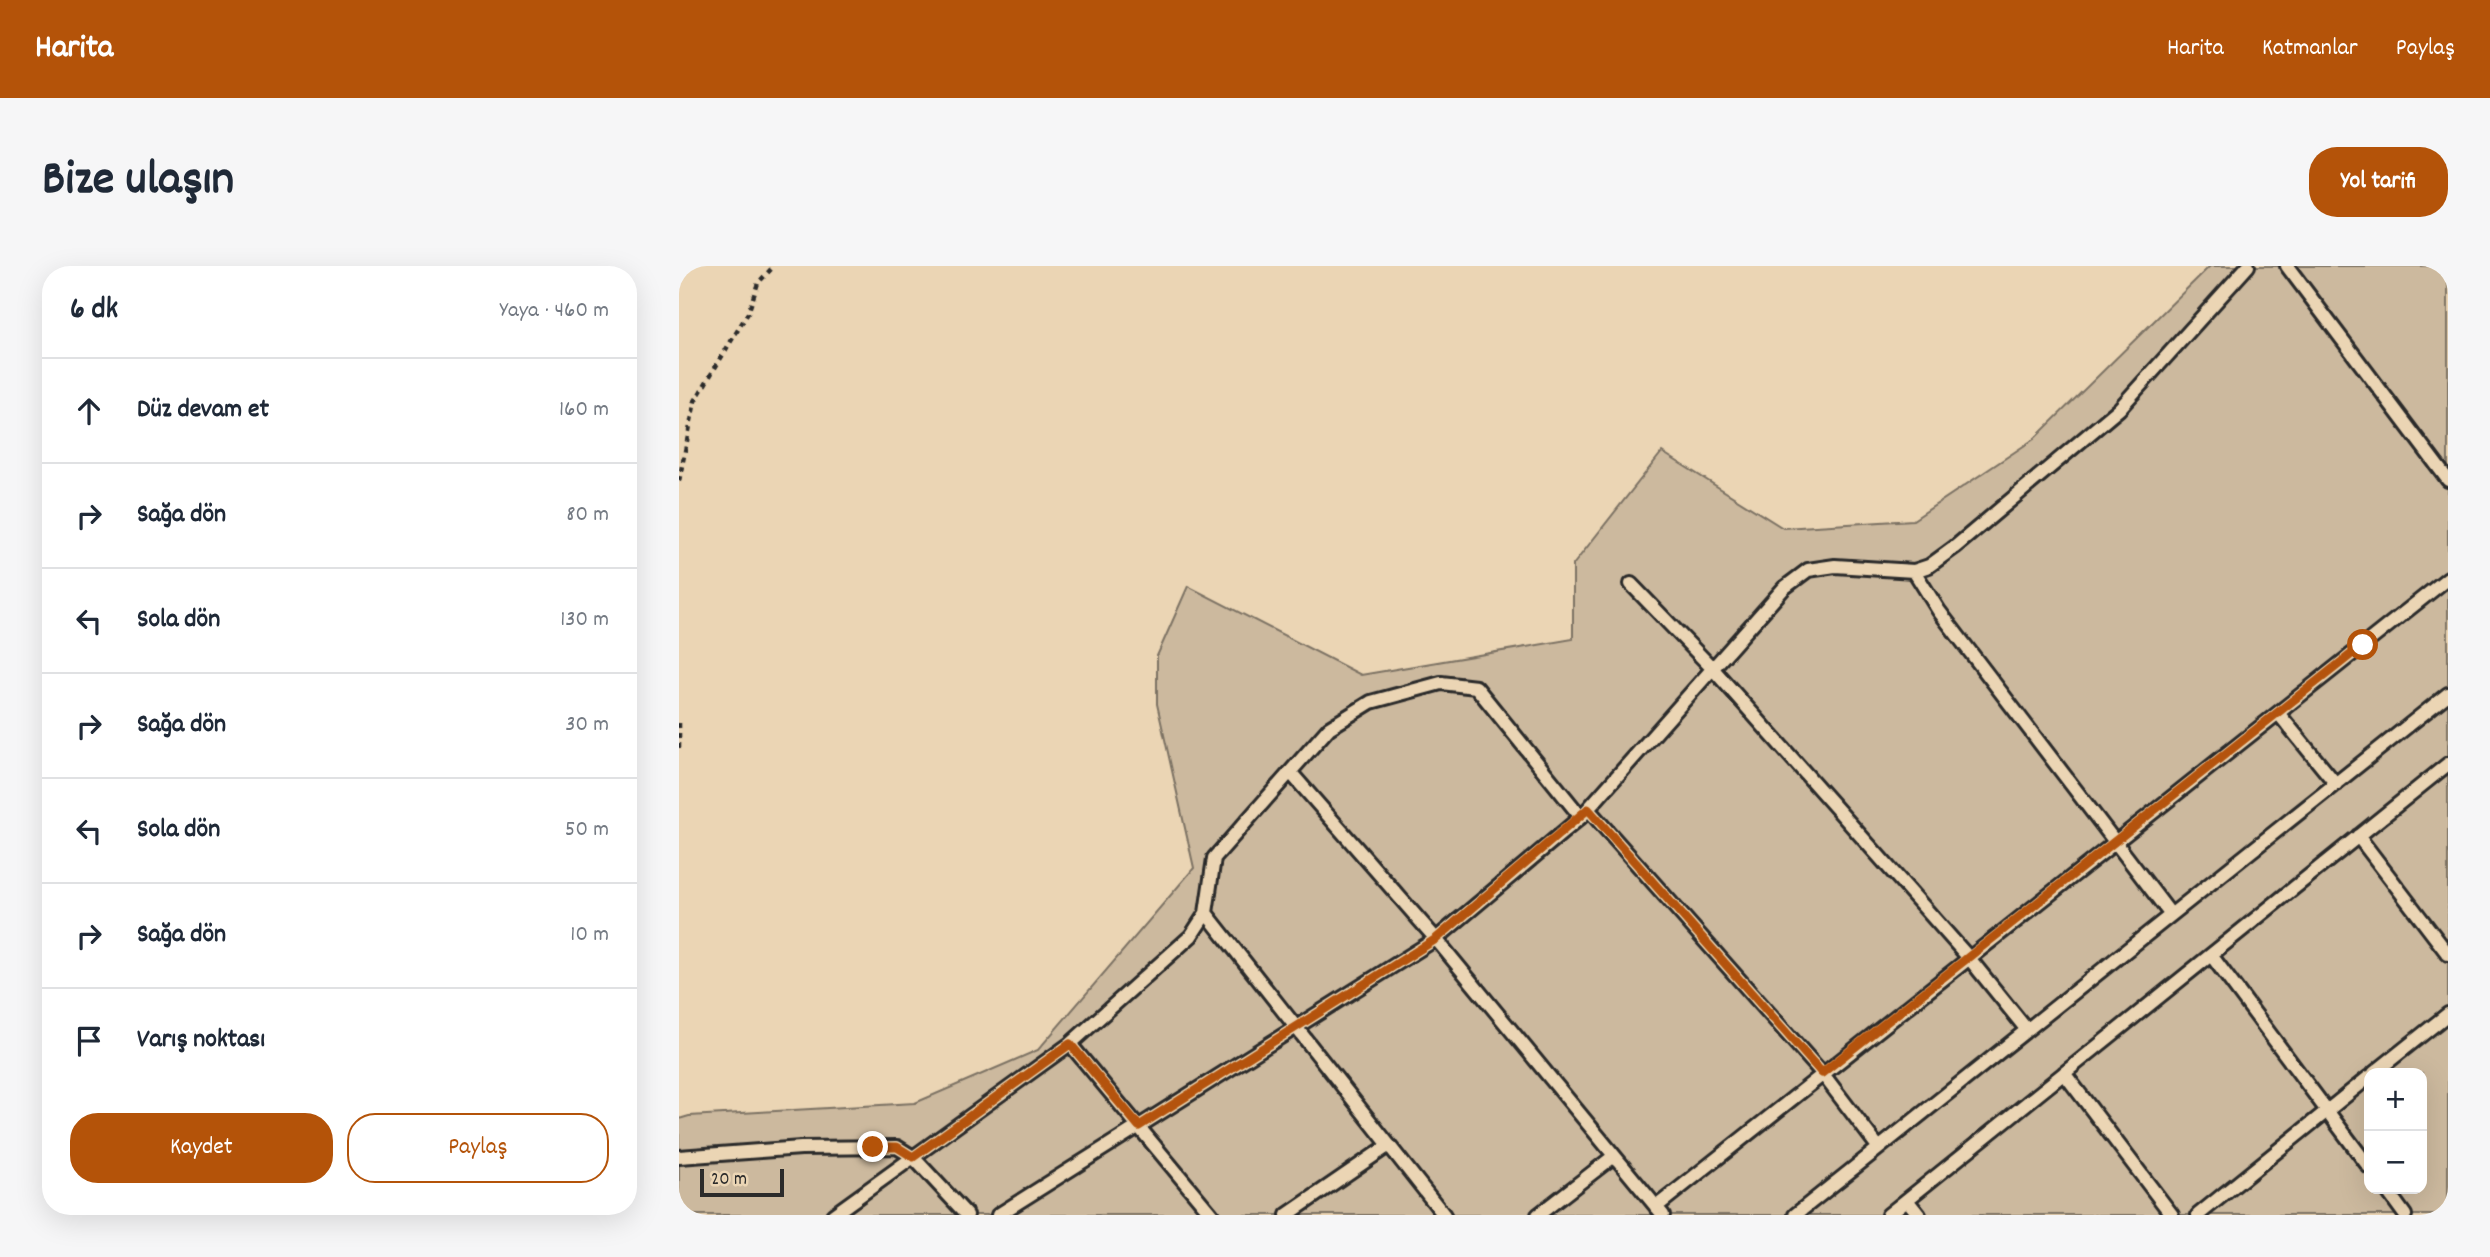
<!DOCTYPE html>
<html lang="tr">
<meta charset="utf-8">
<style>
:root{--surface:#fff;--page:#f6f6f7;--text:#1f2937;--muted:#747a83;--line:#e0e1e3;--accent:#b45309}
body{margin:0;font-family:Dekko,sans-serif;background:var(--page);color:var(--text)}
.controls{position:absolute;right:21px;bottom:21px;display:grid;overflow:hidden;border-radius:14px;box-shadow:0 7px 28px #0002}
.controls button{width:63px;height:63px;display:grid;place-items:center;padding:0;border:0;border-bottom:2px solid var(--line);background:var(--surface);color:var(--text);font:35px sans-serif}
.scale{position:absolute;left:21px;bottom:18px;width:84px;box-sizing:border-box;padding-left:7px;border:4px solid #2b2b2b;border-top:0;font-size:19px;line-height:24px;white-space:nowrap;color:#2b2b2b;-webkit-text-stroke:5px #ebd5b4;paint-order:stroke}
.stop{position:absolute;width:21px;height:21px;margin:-16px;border:5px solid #b45309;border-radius:50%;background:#fff}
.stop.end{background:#b45309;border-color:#fff;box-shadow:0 2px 7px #0008}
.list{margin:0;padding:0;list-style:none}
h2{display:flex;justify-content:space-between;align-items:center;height:91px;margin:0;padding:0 28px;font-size:30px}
h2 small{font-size:23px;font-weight:400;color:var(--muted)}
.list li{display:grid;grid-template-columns:46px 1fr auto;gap:21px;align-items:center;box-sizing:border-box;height:105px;padding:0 28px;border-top:2px solid var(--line)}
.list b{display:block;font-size:26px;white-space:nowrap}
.list em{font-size:23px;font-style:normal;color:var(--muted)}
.actions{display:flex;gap:14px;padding:21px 28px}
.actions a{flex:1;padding:16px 0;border:2px solid var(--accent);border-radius:28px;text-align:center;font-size:24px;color:var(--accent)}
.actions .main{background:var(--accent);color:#fff}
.icon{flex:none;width:38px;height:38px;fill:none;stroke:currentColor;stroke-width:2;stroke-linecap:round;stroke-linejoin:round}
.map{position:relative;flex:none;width:1769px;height:949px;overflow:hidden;border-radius:28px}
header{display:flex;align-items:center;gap:42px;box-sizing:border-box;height:98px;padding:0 35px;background:var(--accent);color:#fff}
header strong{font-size:33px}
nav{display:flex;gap:38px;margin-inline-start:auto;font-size:24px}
.intro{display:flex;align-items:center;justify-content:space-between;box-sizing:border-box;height:168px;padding:0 42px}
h1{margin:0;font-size:49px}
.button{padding:18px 32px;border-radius:28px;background:var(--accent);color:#fff;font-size:24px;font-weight:700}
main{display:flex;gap:42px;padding:0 42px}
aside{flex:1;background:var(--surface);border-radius:28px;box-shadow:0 7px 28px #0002}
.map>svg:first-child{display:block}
.green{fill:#ccb99e;stroke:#7c7264;stroke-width:2;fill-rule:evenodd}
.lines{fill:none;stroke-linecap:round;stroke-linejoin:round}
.lane-casing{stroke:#2b2b2b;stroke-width:18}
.path{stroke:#2b2b2b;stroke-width:4.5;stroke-dasharray:5 5;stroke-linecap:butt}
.lane{stroke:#ebd5b4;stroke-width:12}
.route{stroke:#b45309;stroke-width:9}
</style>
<header>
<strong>Harita</strong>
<nav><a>Harita</a><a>Katmanlar</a><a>Paylaş</a></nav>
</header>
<div class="intro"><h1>Bize ulaşın</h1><a class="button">Yol tarifi</a></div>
<main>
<aside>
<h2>6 dk<small>Yaya · 460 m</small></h2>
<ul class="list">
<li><svg class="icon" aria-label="ahead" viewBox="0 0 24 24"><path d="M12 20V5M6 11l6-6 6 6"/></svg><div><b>Düz devam et</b></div><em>160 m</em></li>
<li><svg class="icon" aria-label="right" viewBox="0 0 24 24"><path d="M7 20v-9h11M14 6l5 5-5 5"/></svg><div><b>Sağa dön</b></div><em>80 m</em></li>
<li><svg class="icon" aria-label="left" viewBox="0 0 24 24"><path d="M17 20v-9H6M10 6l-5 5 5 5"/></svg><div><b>Sola dön</b></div><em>130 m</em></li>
<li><svg class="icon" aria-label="right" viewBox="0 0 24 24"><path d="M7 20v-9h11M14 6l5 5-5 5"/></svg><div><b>Sağa dön</b></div><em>30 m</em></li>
<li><svg class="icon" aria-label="left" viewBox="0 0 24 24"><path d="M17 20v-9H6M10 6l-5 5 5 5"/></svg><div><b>Sola dön</b></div><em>50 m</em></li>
<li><svg class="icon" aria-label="right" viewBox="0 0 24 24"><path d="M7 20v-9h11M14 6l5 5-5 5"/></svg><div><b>Sağa dön</b></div><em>10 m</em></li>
<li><svg class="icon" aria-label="arrive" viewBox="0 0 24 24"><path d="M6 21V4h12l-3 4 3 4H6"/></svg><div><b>Varış noktası</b></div></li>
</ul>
<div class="actions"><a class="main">Kaydet</a><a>Paylaş</a></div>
</aside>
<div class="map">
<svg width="1769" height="949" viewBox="0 0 1769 949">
<rect width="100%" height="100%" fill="#ebd5b4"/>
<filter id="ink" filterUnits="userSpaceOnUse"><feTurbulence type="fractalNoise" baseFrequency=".0143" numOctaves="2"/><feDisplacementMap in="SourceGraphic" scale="14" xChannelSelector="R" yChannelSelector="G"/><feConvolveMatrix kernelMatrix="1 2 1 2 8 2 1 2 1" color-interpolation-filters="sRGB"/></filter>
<g filter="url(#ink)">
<!-- green -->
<path class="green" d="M1531,0H1769V949H0V853L10,850L236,837L359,784L515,602L478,438V390L509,320L682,409L894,373V299L983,186L1104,262L1234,254L1355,173ZM1690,807H1743V923H1690Z"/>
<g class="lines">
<defs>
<path id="lane" d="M1608,0L1769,214
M1235,305L1260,345L1492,649
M952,318L1034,403L1290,692L1348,764
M1599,447L1657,518
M612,507L757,673L984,949
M909,543L1143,807L1200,882
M1679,570L1769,688
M527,647L765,949
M1532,689L1690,901
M391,778L533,949
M1385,807L1493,949
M1695,807L1769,748
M0,891L122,882L218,881L234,891L288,949
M1707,923L1726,949
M1228,934L1240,949
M977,941L1769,312
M154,949L391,778L512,670L527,647L535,592L650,462L692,436L762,417L797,421L902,551
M319,949L757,673L902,551L1105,322L1129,304L1156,300L1235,305L1250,300L1276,281L1440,143L1569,0
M608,949L710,879
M859,949L935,890
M1116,949L1769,428
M1209,949L1769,498
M1519,949L1690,811"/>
</defs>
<!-- lane casing -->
<use href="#lane" class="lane-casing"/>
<!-- path -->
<path class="path" d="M0,215L16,135L69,47L79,17L95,0
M0,457V484"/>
<!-- lane -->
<use href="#lane" class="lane"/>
</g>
</g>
<g class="lines" filter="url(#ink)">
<!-- route -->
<path class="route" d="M194,881H218L234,891L391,778L460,860L757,673L909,543L1143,807L1684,379"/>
</g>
</svg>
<div class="controls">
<button>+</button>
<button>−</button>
</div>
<div class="scale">20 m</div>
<div class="stop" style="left:1684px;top:379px"></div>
<div class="stop end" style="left:194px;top:881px"></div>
</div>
</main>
